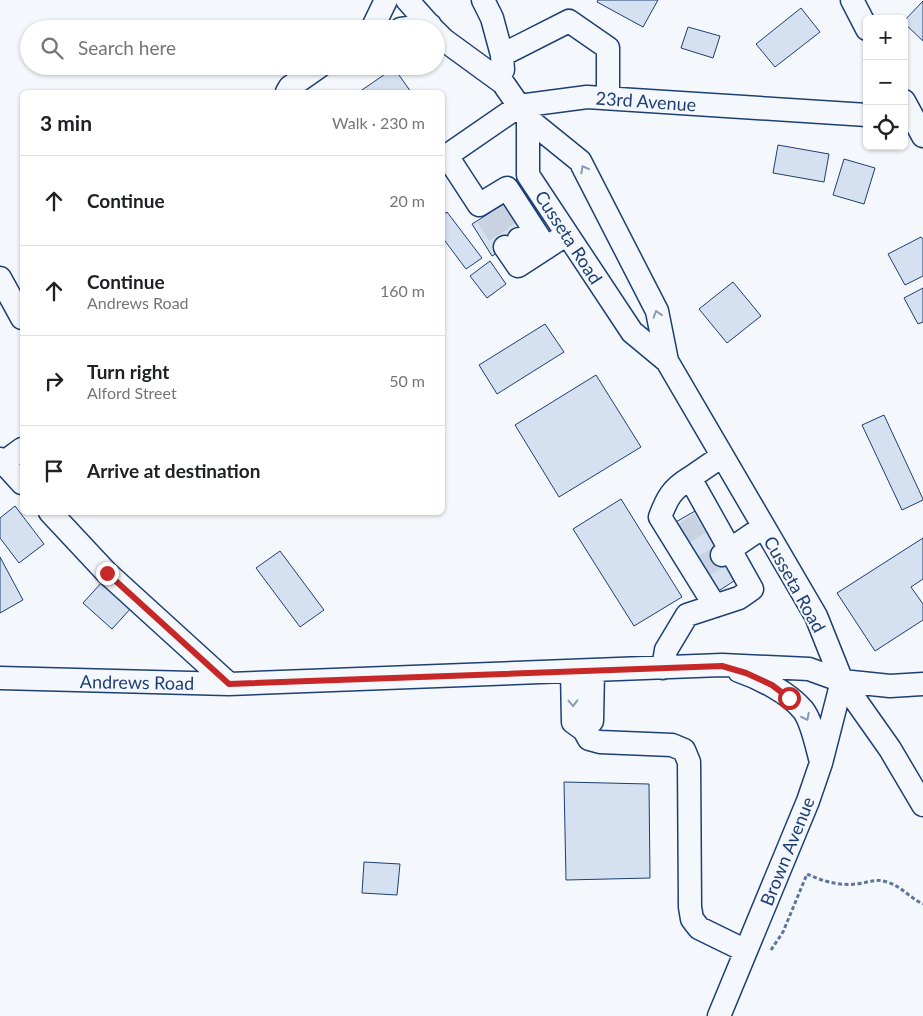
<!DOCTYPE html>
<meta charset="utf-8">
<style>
:root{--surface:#fff;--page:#f2f2f2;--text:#202124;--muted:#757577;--line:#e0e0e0}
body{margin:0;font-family:Lato,sans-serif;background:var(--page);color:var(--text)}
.controls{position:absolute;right:15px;top:15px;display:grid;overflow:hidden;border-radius:8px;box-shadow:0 1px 4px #0004}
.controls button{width:45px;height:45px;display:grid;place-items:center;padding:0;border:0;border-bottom:1px solid var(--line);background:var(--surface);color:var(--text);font:25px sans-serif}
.stop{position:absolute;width:15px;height:15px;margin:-11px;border:4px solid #c62828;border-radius:50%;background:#fff}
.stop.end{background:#c62828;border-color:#fff;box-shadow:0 1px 5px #0008}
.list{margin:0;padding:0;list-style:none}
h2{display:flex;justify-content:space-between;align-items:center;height:65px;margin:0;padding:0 20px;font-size:21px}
h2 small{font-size:16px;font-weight:400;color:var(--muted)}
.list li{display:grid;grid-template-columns:32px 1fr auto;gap:15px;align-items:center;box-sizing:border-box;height:90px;padding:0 20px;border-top:1px solid var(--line)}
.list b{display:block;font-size:19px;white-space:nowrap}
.list p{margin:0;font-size:16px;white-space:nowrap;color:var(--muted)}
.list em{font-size:16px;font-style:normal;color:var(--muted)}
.icon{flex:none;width:28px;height:28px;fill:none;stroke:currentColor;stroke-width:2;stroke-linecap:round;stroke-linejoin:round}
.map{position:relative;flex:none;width:923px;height:1016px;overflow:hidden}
.search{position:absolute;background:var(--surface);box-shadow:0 1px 4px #0004;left:20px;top:20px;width:425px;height:55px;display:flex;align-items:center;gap:12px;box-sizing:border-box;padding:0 18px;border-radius:28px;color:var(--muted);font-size:19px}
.panel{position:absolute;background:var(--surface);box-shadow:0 1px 4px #0004;left:20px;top:90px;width:425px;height:425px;border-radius:8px}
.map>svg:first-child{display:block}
.building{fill:#d5e0f0;stroke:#1d3f73}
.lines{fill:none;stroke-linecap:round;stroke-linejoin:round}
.minor-tunnel{stroke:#c9d2e0;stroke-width:22;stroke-dasharray:22 11;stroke-linecap:butt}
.minor-casing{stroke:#1d3f73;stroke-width:25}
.path{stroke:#5e769c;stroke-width:3;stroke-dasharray:4 2.5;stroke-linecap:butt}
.minor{stroke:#f4f7fb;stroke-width:22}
.oneway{stroke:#889bb7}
.route{stroke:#c62828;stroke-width:6}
.labels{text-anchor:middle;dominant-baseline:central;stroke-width:4;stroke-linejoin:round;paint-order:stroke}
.street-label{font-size:18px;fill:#1d3f73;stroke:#f4f7fb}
</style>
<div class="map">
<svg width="923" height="1016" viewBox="0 0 923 1016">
<rect width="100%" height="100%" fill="#f4f7fb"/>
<!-- building -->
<path class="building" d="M598,0H658L643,27L597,2Z
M923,1V41L904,23V21Z
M801,8L820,32L775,67L756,44Z
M688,27L720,36L713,58L681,48Z
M394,68L411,92H359Z
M778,145L829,154L824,182L773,173Z
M844,159L875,168L864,204L833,195Z
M509,201L529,233L492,256L472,224Z
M447,212L482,258L466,269L442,237V216Z
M921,237L923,239V276L905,285L888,254Z
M490,261L506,284L487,298L470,276Z
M733,282L761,316L727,343L699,309Z
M923,288V322L918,324L904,298Z
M545,324L564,352L497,394L479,365Z
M596,375L641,447L559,497L515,425Z
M884,415L923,499V500L902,510L862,425Z
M621,499L682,597L634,626L573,529Z
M15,506L44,544L19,563L0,538V518Z
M695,511L737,579L717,592L674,523Z
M923,538V579L911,587L923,604V620L875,651L837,593Z
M280,551L324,610L300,627L256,568Z
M0,557L23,600L0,613Z
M103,581L132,607L112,629L83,603Z
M564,782L649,784L650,878L566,880Z
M364,862L400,864L397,895L362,893Z"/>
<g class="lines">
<!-- minor-tunnel -->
<path class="minor-tunnel" d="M500,207L519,239
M487,216L505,247
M681,535L702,522
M702,567L722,555"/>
<defs>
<path id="minor" d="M407,0L433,29
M483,0L492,18L502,55L503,70
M852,0L867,29
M372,29L386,0
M401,29L430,25
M436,32L444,40L503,83L528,119L580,161L657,311L667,361L816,616L842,681L890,749L923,805
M502,55L569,21L608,48V98
M287,92L290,87L320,66
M904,101L923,136
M528,119V175L632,332L667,361
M447,156L479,205L507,188L546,248
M442,159L519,106L587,97L867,115
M519,239L532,256
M505,247L518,266L558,240
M0,278L22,318
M0,459L22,483
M0,465L22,449
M690,478C672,489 667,498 660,517L715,606
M50,512L107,573L229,684
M722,555L763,527
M663,668L666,650L687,615L739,598L752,589L690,478L722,456
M572,671L573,722L584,730L589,739L600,742L672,745L684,750L689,762L690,907L692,919L699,928L746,951
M739,671C760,678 789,693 803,710C812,721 817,748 821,762
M0,678L229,684L722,665L809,669L842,681L890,686L923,684
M584,730L592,721L593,670
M719,1016L808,801L821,763L842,681"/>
</defs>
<!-- minor casing -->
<use href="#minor" class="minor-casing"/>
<!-- path -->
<path class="path" d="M771,950L783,932L807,874C822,881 839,886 856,884C867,883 876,878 887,882C901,886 910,898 923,904"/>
<!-- minor -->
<use href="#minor" class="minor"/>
</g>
<!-- one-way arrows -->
<defs><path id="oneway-chevron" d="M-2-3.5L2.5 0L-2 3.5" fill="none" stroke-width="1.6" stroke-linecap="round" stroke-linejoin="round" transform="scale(1.25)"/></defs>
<g class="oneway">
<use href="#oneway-chevron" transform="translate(584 169) rotate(-118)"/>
<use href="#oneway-chevron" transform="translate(657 314) rotate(-107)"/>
<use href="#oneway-chevron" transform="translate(573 703) rotate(88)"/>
<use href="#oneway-chevron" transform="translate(806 717) rotate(63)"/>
</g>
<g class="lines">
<!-- route -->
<path class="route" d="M107,573L229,684L722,666L746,673L772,685L789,698"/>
</g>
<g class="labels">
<!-- street labels -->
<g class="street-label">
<text transform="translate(646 101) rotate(4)">23rd Avenue</text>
<text transform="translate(569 237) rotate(57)">Cusseta Road</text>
<text transform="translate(795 584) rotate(61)">Cusseta Road</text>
<text transform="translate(137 682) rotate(1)">Andrews Road</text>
<text transform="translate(787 851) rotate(-68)">Brown Avenue</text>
</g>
</g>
</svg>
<div class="controls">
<button>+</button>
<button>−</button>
<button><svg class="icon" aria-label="locate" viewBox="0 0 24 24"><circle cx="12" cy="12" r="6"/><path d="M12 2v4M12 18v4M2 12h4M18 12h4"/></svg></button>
</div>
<div class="stop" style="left:789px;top:698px"></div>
<div class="stop end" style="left:107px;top:573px"></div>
<div class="search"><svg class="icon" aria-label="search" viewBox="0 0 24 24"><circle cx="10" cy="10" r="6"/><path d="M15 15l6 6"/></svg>Search here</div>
<section class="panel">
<h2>3 min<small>Walk · 230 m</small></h2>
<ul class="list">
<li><svg class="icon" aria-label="ahead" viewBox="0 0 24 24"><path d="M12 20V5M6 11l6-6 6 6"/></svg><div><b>Continue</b></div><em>20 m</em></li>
<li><svg class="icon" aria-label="ahead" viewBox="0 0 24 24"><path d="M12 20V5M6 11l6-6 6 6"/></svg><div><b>Continue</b><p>Andrews Road</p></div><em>160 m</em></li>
<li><svg class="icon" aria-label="right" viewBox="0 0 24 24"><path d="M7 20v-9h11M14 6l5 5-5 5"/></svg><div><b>Turn right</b><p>Alford Street</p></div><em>50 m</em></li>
<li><svg class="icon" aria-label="arrive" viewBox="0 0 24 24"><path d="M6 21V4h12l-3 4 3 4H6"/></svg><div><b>Arrive at destination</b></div></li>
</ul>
</section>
</div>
